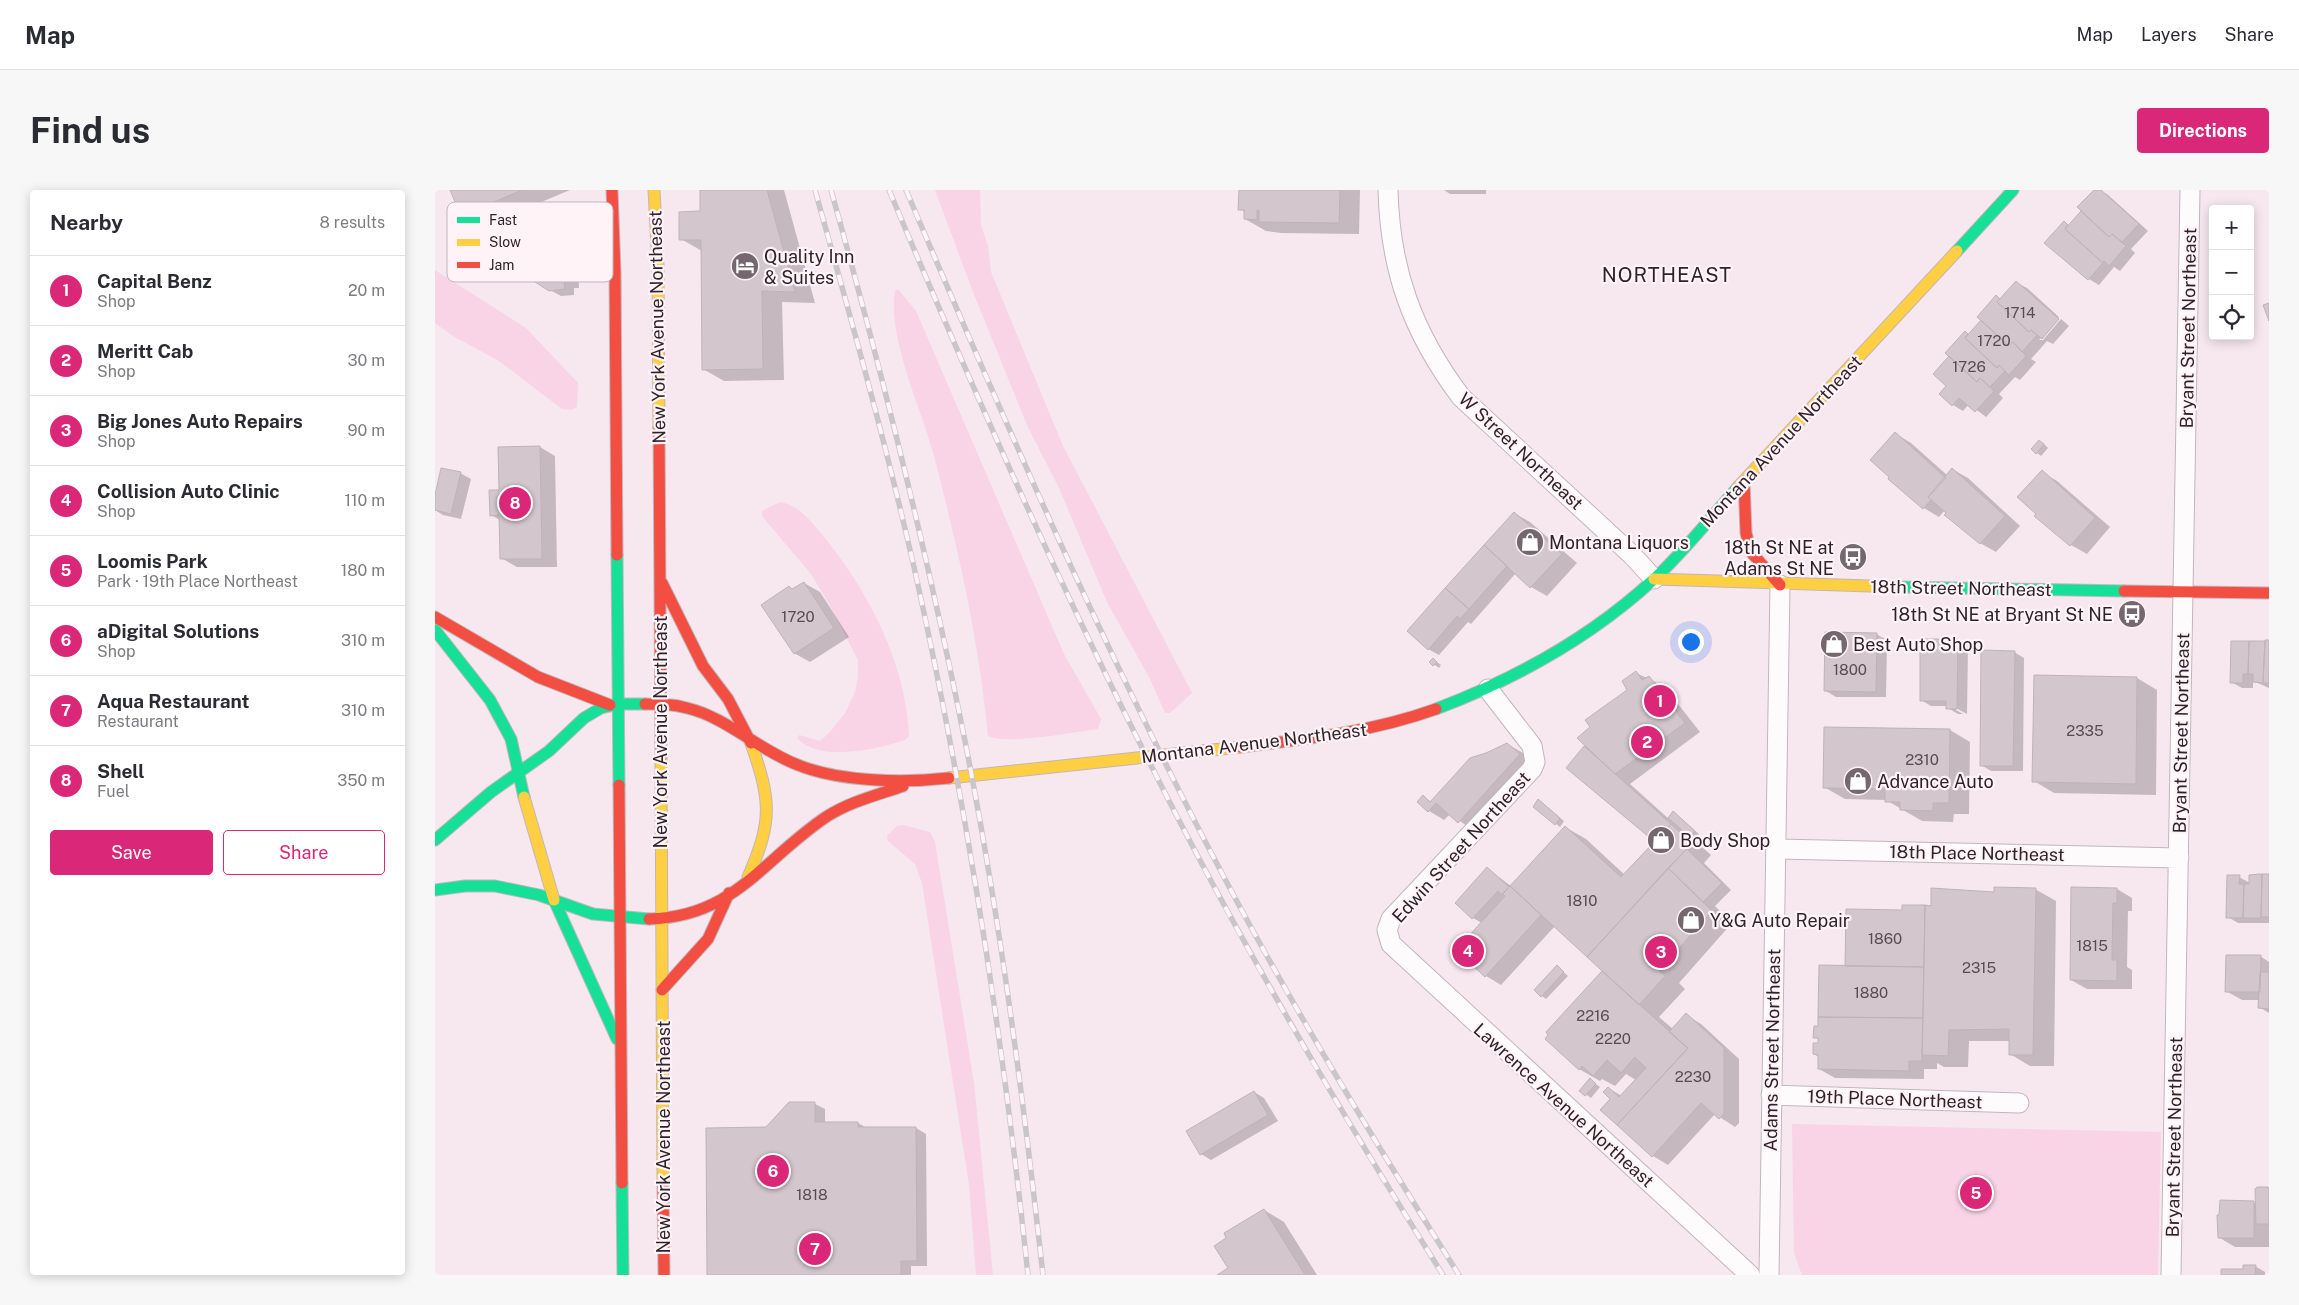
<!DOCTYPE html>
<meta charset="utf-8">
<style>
:root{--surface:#fff;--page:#f7f7f7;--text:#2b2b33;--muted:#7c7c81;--line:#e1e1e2;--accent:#db2777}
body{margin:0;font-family:"Public Sans",sans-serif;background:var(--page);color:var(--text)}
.controls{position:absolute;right:15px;top:15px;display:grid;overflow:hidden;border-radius:5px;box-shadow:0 2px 12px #0003}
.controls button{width:45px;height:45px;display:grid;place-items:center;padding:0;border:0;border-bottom:1px solid var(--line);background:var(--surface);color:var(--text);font:25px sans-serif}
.you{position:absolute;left:1255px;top:451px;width:18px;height:18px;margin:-12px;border:4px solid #fff;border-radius:50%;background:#1a73e8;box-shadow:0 0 0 8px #1a73e833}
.badge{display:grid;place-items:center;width:32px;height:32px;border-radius:50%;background:var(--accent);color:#fff;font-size:16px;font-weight:700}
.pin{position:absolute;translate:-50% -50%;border:2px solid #fff;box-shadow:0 1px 5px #0006}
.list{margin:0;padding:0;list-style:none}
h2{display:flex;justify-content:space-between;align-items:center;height:65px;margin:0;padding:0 20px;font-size:21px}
h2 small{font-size:16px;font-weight:400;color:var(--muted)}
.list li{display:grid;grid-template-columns:32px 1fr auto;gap:15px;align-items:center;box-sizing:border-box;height:70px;padding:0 20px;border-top:1px solid var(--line)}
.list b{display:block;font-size:19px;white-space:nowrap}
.list p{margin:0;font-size:16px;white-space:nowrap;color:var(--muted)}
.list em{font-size:16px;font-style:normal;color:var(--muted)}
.actions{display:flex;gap:10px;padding:15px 20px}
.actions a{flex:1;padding:11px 0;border:1px solid var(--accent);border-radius:5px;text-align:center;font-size:18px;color:var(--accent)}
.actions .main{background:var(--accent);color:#fff}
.icon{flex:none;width:28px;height:28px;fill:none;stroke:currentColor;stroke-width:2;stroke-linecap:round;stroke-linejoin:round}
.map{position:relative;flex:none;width:1834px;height:1085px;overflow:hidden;border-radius:5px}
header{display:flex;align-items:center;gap:30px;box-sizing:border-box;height:70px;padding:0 25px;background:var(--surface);border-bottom:1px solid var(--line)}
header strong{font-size:24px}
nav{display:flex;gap:28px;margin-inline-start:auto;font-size:18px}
.intro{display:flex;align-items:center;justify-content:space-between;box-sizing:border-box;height:120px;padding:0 30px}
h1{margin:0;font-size:35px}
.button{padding:12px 22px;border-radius:5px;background:var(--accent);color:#fff;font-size:18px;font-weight:700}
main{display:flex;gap:30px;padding:0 30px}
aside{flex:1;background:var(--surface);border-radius:5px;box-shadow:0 2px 12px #0003}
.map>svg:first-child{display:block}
.green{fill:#f8d4e6}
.shadow{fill:#0003}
.building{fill:#d3c7cd;stroke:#bfb3b9}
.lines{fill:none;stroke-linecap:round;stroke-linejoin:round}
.street-casing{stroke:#c2b6bb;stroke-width:21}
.fast-casing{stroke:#c2b6bb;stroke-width:13}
.slow-casing{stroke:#c2b6bb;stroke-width:13}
.jam-casing{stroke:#c2b6bb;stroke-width:13}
.street{stroke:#fefbfd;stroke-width:19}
.fast{stroke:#16e098;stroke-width:11}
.slow{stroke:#ffcf43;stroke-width:11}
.jam{stroke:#f24e42;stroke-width:11}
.rail-casing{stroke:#cac5c8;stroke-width:5.5}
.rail{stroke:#fff3f8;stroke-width:4;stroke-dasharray:11;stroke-linecap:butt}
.labels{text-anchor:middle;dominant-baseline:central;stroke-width:4.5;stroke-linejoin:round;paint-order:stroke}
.number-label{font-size:15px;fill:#574c51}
.poi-label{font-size:18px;fill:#2e2328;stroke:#fff3f8;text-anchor:start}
.street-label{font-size:18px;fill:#2e2328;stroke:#fff3f8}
.quarter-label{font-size:20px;letter-spacing:1px;fill:#2e2328;stroke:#fff3f8}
.key{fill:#fff3f8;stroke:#c0b5ba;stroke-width:1}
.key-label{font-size:14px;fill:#2e2328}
</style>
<header>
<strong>Map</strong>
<nav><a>Map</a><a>Layers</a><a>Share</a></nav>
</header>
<div class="intro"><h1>Find us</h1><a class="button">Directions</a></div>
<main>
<aside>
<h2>Nearby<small>8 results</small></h2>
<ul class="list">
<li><span class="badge">1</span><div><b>Capital Benz</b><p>Shop</p></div><em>20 m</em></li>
<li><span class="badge">2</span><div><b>Meritt Cab</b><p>Shop</p></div><em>30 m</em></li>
<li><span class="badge">3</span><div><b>Big Jones Auto Repairs</b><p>Shop</p></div><em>90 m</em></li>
<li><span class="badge">4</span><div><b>Collision Auto Clinic</b><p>Shop</p></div><em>110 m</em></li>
<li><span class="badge">5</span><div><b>Loomis Park</b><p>Park · 19th Place Northeast</p></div><em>180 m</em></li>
<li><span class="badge">6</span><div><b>aDigital Solutions</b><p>Shop</p></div><em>310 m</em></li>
<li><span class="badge">7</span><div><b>Aqua Restaurant</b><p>Restaurant</p></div><em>310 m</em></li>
<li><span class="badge">8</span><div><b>Shell</b><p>Fuel</p></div><em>350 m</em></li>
</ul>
<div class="actions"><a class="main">Save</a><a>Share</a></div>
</aside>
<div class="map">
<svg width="1834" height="1085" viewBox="0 0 1834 1085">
<rect width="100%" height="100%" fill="#f7e7ef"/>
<!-- green -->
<path class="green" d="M500,0H545L546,35L553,56L556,82L628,256L757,503L735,523H730L714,487L672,412L624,298L592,235L538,102Z
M0,80L91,138L143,193L142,217L137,220L127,219L64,171L18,146L0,133Z
M463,99L481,121L629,464L666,529L663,539C640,542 571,555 553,546C544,451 523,358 499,266C487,219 452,148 460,101Z
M345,312C365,315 377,333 389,347C434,402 471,474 474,546L470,550C442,559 385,573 362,548L364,545L385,551L395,542L410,523L420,502L423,487V470L393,412L376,384L327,326V321Z
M468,635L495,642L500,652L539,893L558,1085H541L534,995L487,693L480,674L453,651L452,646L462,636Z
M1357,934L1726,942L1723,1085H1367L1359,1063Z"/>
<!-- shadow -->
<path class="shadow" d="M16,0H135L47,37L27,25Z
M266,0H349L380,113L347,112L349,190L289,191L268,179L267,61L246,49L267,23Z
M805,0H925L924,44L846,43L831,41L810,29L811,22L805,19Z
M1009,0H1051V4H1015Z
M1660,0L1672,4L1713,41L1696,59L1700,63L1685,81L1679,77L1664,95L1654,89L1611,53L1629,33L1634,36L1648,21Z
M119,64L143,81L144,98H139V105L126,106L115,100L104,66Z
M1582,93L1592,98L1624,127L1604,150H1608L1626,129L1634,136L1618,154L1612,151L1596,169L1601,172L1585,190L1580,187L1564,204L1568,208L1551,227L1534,214L1528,221L1518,215L1513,196L1516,166L1530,143L1534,145Z
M1461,244L1476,253L1512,285L1517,279L1533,288L1585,336L1561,362L1545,353L1510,320L1504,327L1489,318Z
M1609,254L1613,258L1606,266L1602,263Z
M105,257L120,266L122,377H82L66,368L65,330L56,325L65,301Z
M1607,282L1622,291L1675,337L1652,364L1636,355Z
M25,283L36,289L26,329L8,325L0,320V311Z
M1079,323L1095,332L1142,373L1112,406L1096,397L1081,383L1036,434L1033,432L1004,465L993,459Z
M369,393L385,402L414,447L375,472L359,463L355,397L359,400Z
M1441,444L1452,450L1451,507H1401L1391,501Z
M1522,450L1533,456L1532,524L1521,518V520L1528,524H1523L1513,518V516H1496L1486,510Z
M1834,452V498L1818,491V498H1807L1796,492Z
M1579,462L1589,468L1588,581H1556L1546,575Z
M998,469L1006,475L1004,478L996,472Z
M1201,483L1229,496L1265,542L1195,594L1234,629L1238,623L1264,644L1259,650L1276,665L1269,673L1296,700L1280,716L1297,733L1244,793L1250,799L1224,827L1238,839L1251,825L1266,834L1304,869V933L1300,937L1280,924L1233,975L1218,966L1167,920L1177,909L1173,898L1187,906L1201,890L1191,884L1180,896L1167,889L1165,891L1144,879L1113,842L1169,781L1120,736L1066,795L1051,786L1047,733L1038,728L1053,679L1076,696L1130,637L1151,649L1190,685L1221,652L1133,578L1150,556L1144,548L1194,501Z
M1702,488L1722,500L1721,605L1619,603L1599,591Z
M1515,540L1535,552L1534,624H1519L1518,632L1487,631L1451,610L1410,609L1389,597Z
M1072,554L1088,563L1100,574L1039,641L1015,624L1009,630L994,621L988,607L997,612L1051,565Z
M1108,614L1129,631L1125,637L1100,617Z
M1834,686V733H1803L1793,727L1804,687L1815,693Z
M1600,699L1621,711L1619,876H1595L1575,864V851H1534L1533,877H1509L1502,873V879H1489V889L1400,888L1384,879V867L1379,864L1384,850L1380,847L1412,777L1468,721L1560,703Z
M1682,699L1697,708V721H1693L1692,777L1697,780V799H1652L1636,790Z
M1825,766L1834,772V823L1824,817L1825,810H1807L1791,801Z
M1126,780L1133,786L1111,809L1107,806Z
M1155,890L1165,897L1156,908L1146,901Z
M819,902L829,908L843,931L776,970L766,964Z
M380,914L390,919V933H423L432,938H481L491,944L492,1076H476V1085H274L331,939Z
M1834,999V1057H1800L1785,1048L1786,1012L1821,1013Z
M829,1020L849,1032L882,1085H785L795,1079Z
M1820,1076L1830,1082V1085H1787Z"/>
<!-- building -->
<path class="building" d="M15,0H87L26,26Z
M265,0H332L360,102L327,101L328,179L267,180L266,50H244V22L265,21Z
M804,0H905L904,33L824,32V20H822V30L809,29V20H803Z
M1659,0H1666L1704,34L1687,52L1677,44L1674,47L1642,17Z
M1646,21L1674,47L1677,44L1691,56L1674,76L1669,71L1668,73L1630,39Z
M1629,31L1633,35L1630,39L1668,73L1653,90L1609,53Z
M77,48L104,65L109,57L133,74L134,92L129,93L130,99L114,101L63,68Z
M1581,91L1624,129L1607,149L1596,140L1594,142L1562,112Z
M1561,105L1565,109L1562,112L1594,142L1596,140L1602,145L1587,162L1578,152L1574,156L1542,127Z
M1834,113V131L1828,115Z
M1546,130L1574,156L1578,152L1591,166L1574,185L1564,175L1562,178L1530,148Z
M1530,141L1533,144L1530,148L1562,178L1564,175L1570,181L1555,197L1545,188L1542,192L1510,163Z
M1514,166L1542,192L1545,188L1559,201L1540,222L1524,208L1517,216L1504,204L1511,196L1498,184Z
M1460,242L1511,288L1493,307L1496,310L1488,319L1453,289L1454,287L1435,270Z
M1604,250L1609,254L1601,264L1596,259Z
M105,256L107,369H65L64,325L55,326L54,300H64L63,257Z
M6,278L26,282L16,324L0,320V305Z
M1517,278L1570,326L1545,354L1513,328L1509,325L1511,323L1493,307Z
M1607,280L1660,328L1635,356L1599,326L1601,324L1582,307Z
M1079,322L1127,364L1095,398L1049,355Z
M1049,355L1072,376L1034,419L1010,398Z
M369,392L399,438L359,464L326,415L354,396L357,399Z
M1010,398L1034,419L1025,429L1022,426L993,460L972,441Z
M1390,442L1442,443L1441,502L1389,501Z
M1485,449H1523L1522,519H1511V511H1485Z
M1830,450H1834V493H1828Z
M1796,451H1814L1813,484H1808V493H1795Z
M1814,451H1830L1828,493L1818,492V484H1813Z
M1546,460L1580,461L1578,576H1545Z
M998,468L1002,472L998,476L994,472Z
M1201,481L1207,490L1214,486L1250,533L1180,584L1142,548L1155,537L1150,530L1192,500L1187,491Z
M1599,485L1702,487L1701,594L1597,592Z
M1389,537L1515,539L1514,613H1498V621L1465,620V612H1450V599L1388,598Z
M1072,553L1085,564L1023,633L1001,613L993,622L982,612L988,605L995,612L1035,568L1051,563Z
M1149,556L1236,634L1220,652L1131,578Z
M1103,609L1125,628L1120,635L1098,617Z
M1238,621L1260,641L1255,647L1233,628Z
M1236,634L1257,653L1152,767L1075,696L1130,636L1186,687Z
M1252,659L1287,693L1268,712L1233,678Z
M1052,677L1074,697L1067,705L1063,701L1037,729L1020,713Z
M1233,678L1277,721L1224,781L1230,786L1204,815L1152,767Z
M1825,684H1827L1826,728H1808L1809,694H1814V685Z
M1827,684H1834V727H1826Z
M1792,685H1805L1804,694H1809L1808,728H1791Z
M1075,696L1106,725L1050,787L1021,760L1070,706L1067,704Z
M1559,697L1601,698L1598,865H1574V839L1514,840L1513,866L1487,865L1490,715L1496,716V698L1559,702Z
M1636,697L1682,698V713H1678L1677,770H1682V791L1635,790Z
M1467,715H1490L1489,777L1410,776L1411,719L1467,720Z
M1791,765H1826L1825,802H1790Z
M1122,775L1129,782L1106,807L1099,800Z
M1384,775L1489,777L1488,828L1383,827Z
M1167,781L1253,858L1182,935L1165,920L1175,909L1168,902L1173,897L1184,907L1211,878L1200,867L1186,883L1172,870L1158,886L1147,876L1144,880L1110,849L1113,845L1111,842Z
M1825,782H1834V819L1823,818Z
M1251,823L1289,858V924L1284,929L1266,913L1217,967L1182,935L1253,858L1234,842Z
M1383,827L1488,828L1487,871H1474V881L1383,879V865L1378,864V853H1383V848H1378L1379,836H1383Z
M1155,888L1161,894L1150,906L1144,901Z
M819,901L833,925L765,965L751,941Z
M354,912H380V932H423V937H481L482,1071H466V1085H272L271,938L331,937Z
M1822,997H1833L1834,999V1034H1821L1820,999Z
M1785,1010L1819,1011V1048H1783L1782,1025H1784Z
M829,1019L870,1085H782L793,1078L779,1056L791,1048L789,1043Z
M1808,1075H1821L1820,1085H1786V1079H1808Z"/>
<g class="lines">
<defs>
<path id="street" d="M953,0C955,81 978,143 1026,207L1197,365L1219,389
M1053,499L1097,556L1100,572L1097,579L956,729L952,740L956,754L1315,1085
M1341,659L1744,668
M1336,905L1584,913
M1334,1085L1345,395
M1736,1085L1755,0"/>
<path id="fast" d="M1522,61L1578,0
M182,365L184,595
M1466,397L1689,401
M0,440L55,510L76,549L89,607
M1001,519C1080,489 1156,447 1218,390C1249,362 1275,328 1303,297
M0,650L56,602L114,561L149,528L166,518L184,514H210
M0,700L30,696H60L104,705L158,724L214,729
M119,710L182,849
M187,993L188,1085"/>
<path id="slow" d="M219,0L223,76L224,238
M1303,297L1522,61
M1219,389L1466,397
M226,567L228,993
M514,588L805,557
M89,607L119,710
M313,687C338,630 336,611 316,553"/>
<path id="jam" d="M177,0L180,82L182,365
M224,238L226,567
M1309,291L1311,343L1316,362L1345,395
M227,393L268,476L293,509L316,553
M1689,401L1834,403
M0,427L103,487L175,515
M210,514C225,514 238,514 252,518C291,527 325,561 363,575C405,592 469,593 514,588
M805,557C872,549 937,542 1001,519
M184,595L187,993
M214,729C299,727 327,670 391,627C414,612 442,605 468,596
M227,800L273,749L294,703
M228,993L229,1085"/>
</defs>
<!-- street casing -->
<use href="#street" class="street-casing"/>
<!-- fast casing -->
<use href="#fast" class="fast-casing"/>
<!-- slow casing -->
<use href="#slow" class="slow-casing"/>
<!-- jam casing -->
<use href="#jam" class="jam-casing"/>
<!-- street -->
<use href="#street" class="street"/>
<!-- fast -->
<use href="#fast" class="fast"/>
<!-- slow -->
<use href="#slow" class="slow"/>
<!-- jam -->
<use href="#jam" class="jam"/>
<defs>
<path id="rail" d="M380,0C415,125 450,250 479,377C531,610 568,847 593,1085
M396,0C447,182 493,366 530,551C565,728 588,906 608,1085
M454,0C539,202 627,402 727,597C812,765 908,926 1008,1085
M471,0C570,233 671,465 790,689C862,825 942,955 1024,1085"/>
</defs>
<!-- rail casing -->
<use href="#rail" class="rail-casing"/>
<!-- rail -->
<use href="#rail" class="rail"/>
</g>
<!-- icons -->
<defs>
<symbol id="hotel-disc" viewBox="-11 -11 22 22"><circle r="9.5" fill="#74686e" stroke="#fff3f8"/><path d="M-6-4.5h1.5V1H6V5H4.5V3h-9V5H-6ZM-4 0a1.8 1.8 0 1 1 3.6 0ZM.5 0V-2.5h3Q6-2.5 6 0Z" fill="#fff"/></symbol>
<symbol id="shop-disc" viewBox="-11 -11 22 22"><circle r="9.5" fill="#74686e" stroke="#fff3f8"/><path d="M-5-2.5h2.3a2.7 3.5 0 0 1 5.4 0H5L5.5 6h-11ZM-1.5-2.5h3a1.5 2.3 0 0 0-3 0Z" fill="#fff"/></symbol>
<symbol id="bus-disc" viewBox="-11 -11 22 22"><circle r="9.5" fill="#74686e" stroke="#fff3f8"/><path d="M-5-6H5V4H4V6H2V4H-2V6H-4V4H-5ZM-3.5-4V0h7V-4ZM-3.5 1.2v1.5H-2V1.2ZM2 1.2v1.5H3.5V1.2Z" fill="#fff"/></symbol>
</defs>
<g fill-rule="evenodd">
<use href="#hotel-disc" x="294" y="60" width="32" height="32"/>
<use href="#shop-disc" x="1079" y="336" width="32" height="32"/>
<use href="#bus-disc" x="1402" y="351" width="32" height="32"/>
<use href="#bus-disc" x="1681" y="408" width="32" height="32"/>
<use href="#shop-disc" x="1383" y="438" width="32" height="32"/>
<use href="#shop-disc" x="1407" y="575" width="32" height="32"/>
<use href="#shop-disc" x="1210" y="634" width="32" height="32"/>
<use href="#shop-disc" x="1240" y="714" width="32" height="32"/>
</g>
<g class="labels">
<!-- number labels -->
<g class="number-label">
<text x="1585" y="122">1714</text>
<text x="1559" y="150">1720</text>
<text x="1534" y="176">1726</text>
<text x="363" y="426">1720</text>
<text x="1415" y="479">1800</text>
<text x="1650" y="540">2335</text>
<text x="1487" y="569">2310</text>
<text x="1147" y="710">1810</text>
<text x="1450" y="748">1860</text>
<text x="1657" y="755">1815</text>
<text x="1544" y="777">2315</text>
<text x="1436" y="802">1880</text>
<text x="1158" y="825">2216</text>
<text x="1178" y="848">2220</text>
<text x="1258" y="886">2230</text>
<text x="377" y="1004">1818</text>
</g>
<!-- poi labels -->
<g class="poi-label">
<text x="329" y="66">Quality Inn<tspan x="329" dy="21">&amp; Suites</tspan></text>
<text x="1114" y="352">Montana Liquors</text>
<text x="1399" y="357" text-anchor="end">18th St NE at<tspan x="1399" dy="21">Adams St NE</tspan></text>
<text x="1678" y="424" text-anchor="end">18th St NE at Bryant St NE</text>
<text x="1418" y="454">Best Auto Shop</text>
<text x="1442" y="591">Advance Auto</text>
<text x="1245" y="650">Body Shop</text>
<text x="1275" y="730">Y&amp;G Auto Repair</text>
</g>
<!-- street labels -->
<g class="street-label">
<text transform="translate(222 137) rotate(-91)">New York Avenue Northeast</text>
<text transform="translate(1753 138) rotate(-89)">Bryant Street Northeast</text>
<text transform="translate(1346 251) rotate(-47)">Montana Avenue Northeast</text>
<text transform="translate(1086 261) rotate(43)">W Street Northeast</text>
<text transform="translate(1526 398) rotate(1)">18th Street Northeast</text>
<text transform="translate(225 542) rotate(-90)">New York Avenue Northeast</text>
<text transform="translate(1746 543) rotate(-89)">Bryant Street Northeast</text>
<text transform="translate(819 553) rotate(-7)">Montana Avenue Northeast</text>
<text transform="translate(1026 657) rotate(-48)">Edwin Street Northeast</text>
<text transform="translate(1542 663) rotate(1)">18th Place Northeast</text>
<text transform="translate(1337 860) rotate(-89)">Adams Street Northeast</text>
<text transform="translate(1460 909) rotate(2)">19th Place Northeast</text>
<text transform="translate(1129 915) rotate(42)">Lawrence Avenue Northeast</text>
<text transform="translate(228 947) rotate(-90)">New York Avenue Northeast</text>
<text transform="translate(1739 947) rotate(-89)">Bryant Street Northeast</text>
</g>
<!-- quarter labels -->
<g class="quarter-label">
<text x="1232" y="85">NORTHEAST</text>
</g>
</g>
<!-- legend -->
<rect x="12" y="12" width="166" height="80" rx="8" class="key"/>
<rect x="22" y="27" width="23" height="6" fill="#16e098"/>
<rect x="22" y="49" width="23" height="7" fill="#ffcf43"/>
<rect x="22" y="72" width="23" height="6" fill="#f24e42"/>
<g class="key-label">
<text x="54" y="35">Fast</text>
<text x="54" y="57">Slow</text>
<text x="54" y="80">Jam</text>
</g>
</svg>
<div class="controls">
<button>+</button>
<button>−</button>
<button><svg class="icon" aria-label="locate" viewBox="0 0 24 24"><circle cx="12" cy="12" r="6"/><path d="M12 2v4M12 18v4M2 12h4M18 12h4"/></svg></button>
</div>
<div class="you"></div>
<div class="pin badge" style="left:1225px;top:511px">1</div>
<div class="pin badge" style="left:1212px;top:552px">2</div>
<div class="pin badge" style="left:1226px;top:762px">3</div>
<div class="pin badge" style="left:1033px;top:761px">4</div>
<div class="pin badge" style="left:1541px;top:1003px">5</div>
<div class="pin badge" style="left:338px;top:981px">6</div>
<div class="pin badge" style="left:380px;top:1059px">7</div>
<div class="pin badge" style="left:80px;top:313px">8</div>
</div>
</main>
